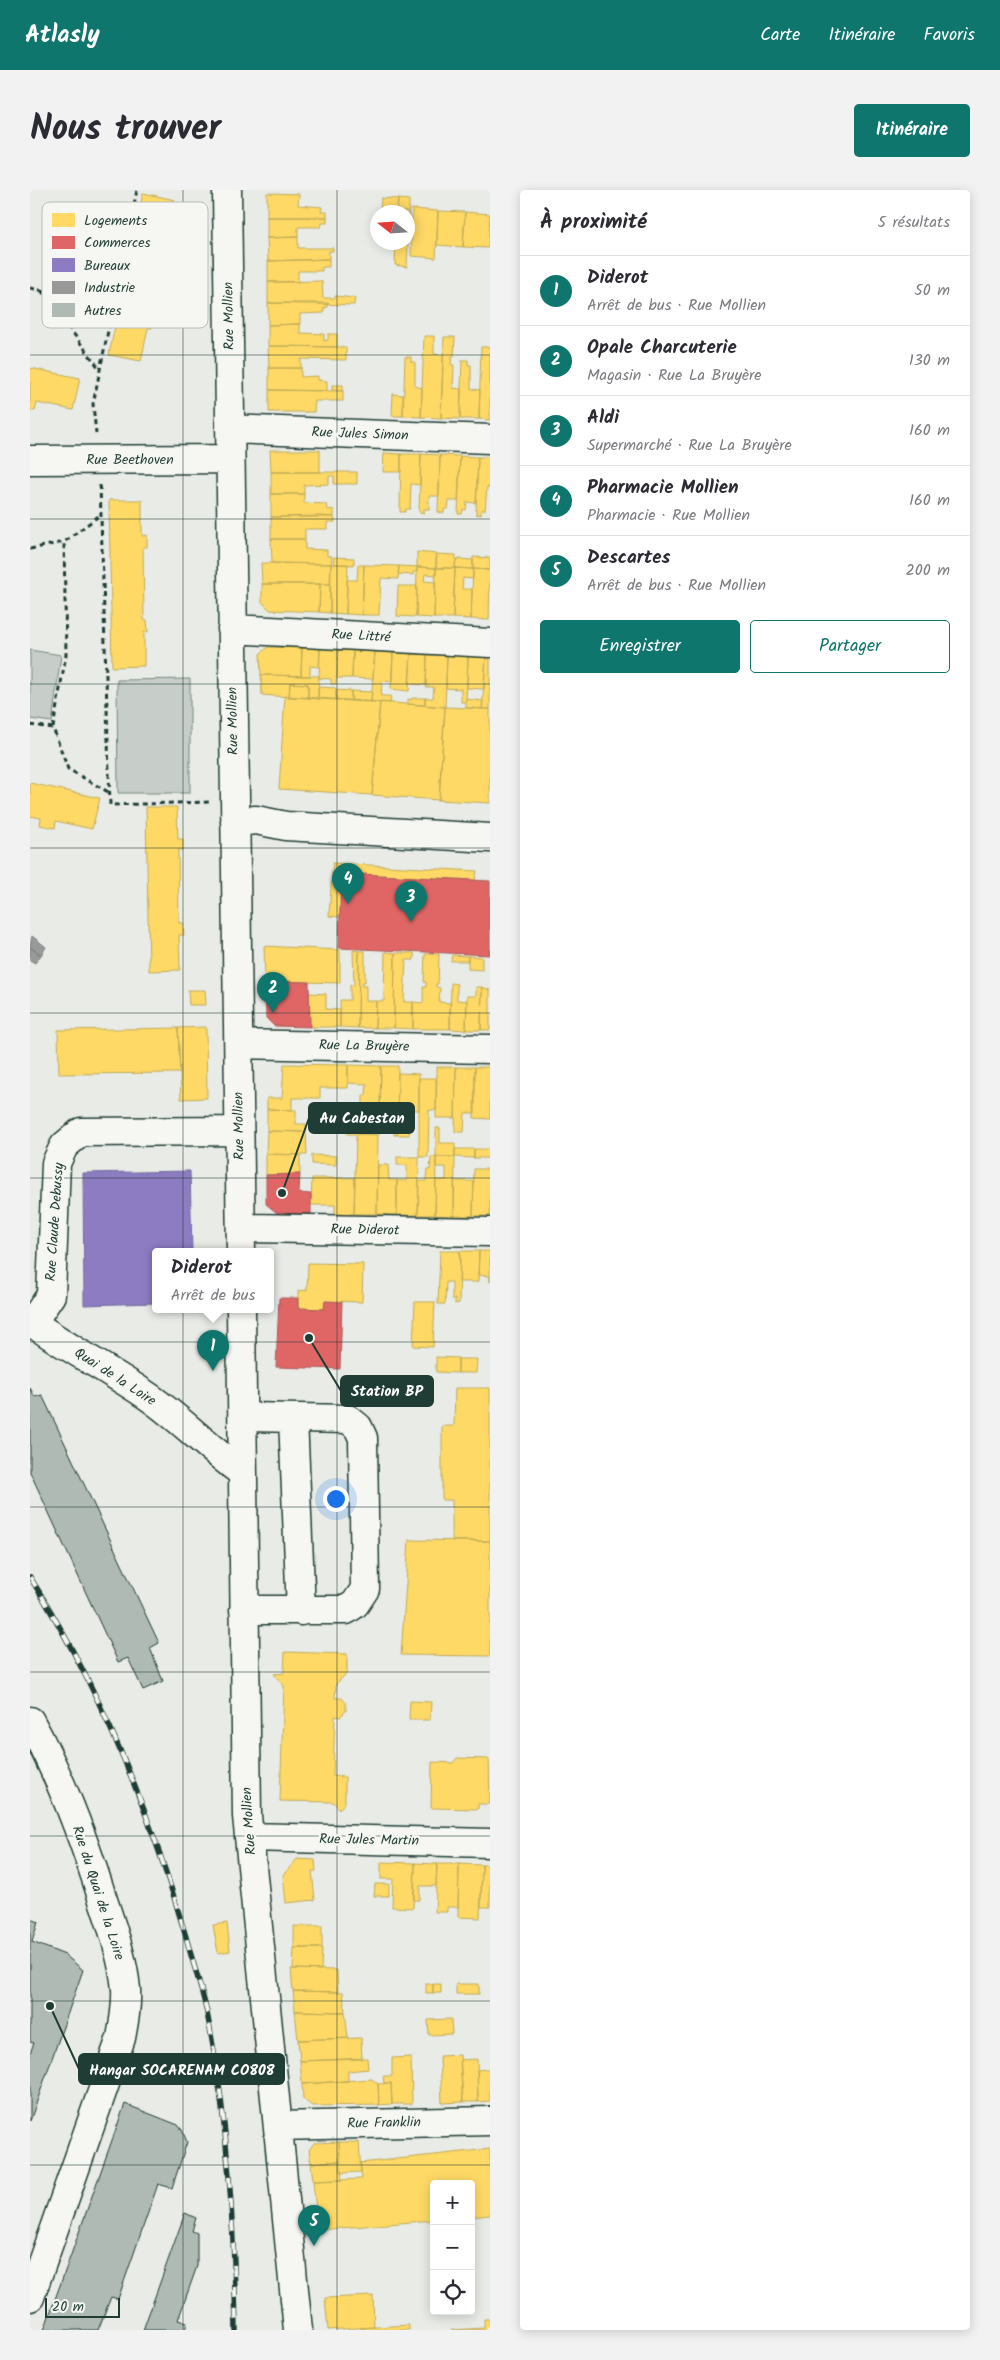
<!DOCTYPE html>
<html lang="fr">
<meta charset="utf-8">
<style>
:root{--surface:#fff;--page:#f2f2f3;--text:#2b2b33;--muted:#7c7c81;--line:#e1e1e2;--accent:#0f766e}
body{margin:0;font-family:Kalam,sans-serif;background:var(--page);color:var(--text)}
.controls{position:absolute;right:15px;bottom:15px;display:grid;overflow:hidden;border-radius:5px;box-shadow:0 2px 12px #0003}
.controls button{width:45px;height:45px;display:grid;place-items:center;padding:0;border:0;border-bottom:1px solid var(--line);background:var(--surface);color:var(--text);font:25px sans-serif}
.compass{position:absolute;left:340px;top:15px;width:45px;height:45px;border-radius:50%;background:var(--surface);box-shadow:0 2px 12px #0003;rotate:287deg}
.scale{position:absolute;left:15px;bottom:12px;width:75px;box-sizing:border-box;padding-left:5px;border:2px solid #1f3d34;border-top:0;font-size:14px;line-height:18px;white-space:nowrap;color:#1f3d34;-webkit-text-stroke:4px #f6f6f2;paint-order:stroke}
.you{position:absolute;left:305px;top:1308px;width:18px;height:18px;margin:-12px;border:4px solid #fff;border-radius:50%;background:#1a73e8;box-shadow:0 0 0 8px #1a73e833}
.badge{display:grid;place-items:center;width:32px;height:32px;border-radius:50%;background:var(--accent);color:#fff;font-size:16px;font-weight:700}
.pin{position:absolute;translate:-50% -41px;filter:drop-shadow(0 1px 2px #0008)}
.pin::after{content:'';position:absolute;top:26px;width:18px;height:15px;background:inherit;clip-path:polygon(0 0,100% 0,50% 100%)}
.popup{position:absolute;left:122px;top:1058px;width:122px;height:65px;box-sizing:border-box;display:grid;place-content:center;border-radius:5px;background:var(--surface);filter:drop-shadow(0 1px 4px #0005);font-size:16px;white-space:nowrap;color:var(--muted)}
.popup b{font-size:19px;color:var(--text)}
.popup::after{content:'';position:absolute;left:50%;top:100%;margin-left:-10px;border:10px solid transparent;border-top-color:var(--surface)}
.list{margin:0;padding:0;list-style:none}
h2{display:flex;justify-content:space-between;align-items:center;height:65px;margin:0;padding:0 20px;font-size:21px}
h2 small{font-size:16px;font-weight:400;color:var(--muted)}
.list li{display:grid;grid-template-columns:32px 1fr auto;gap:15px;align-items:center;box-sizing:border-box;height:70px;padding:0 20px;border-top:1px solid var(--line)}
.list b{display:block;font-size:19px;white-space:nowrap}
.list p{margin:0;font-size:16px;white-space:nowrap;color:var(--muted)}
.list em{font-size:16px;font-style:normal;color:var(--muted)}
.actions{display:flex;gap:10px;padding:15px 20px}
.actions a{flex:1;padding:11px 0;border:1px solid var(--accent);border-radius:5px;text-align:center;font-size:18px;color:var(--accent)}
.actions .main{background:var(--accent);color:#fff}
.icon{flex:none;width:28px;height:28px;fill:none;stroke:currentColor;stroke-width:2;stroke-linecap:round;stroke-linejoin:round}
.map{position:relative;flex:none;width:460px;height:2140px;overflow:hidden;border-radius:5px}
header{display:flex;align-items:center;gap:30px;box-sizing:border-box;height:70px;padding:0 25px;background:var(--accent);color:#fff}
header strong{font-size:24px}
nav{display:flex;gap:28px;margin-inline-start:auto;font-size:18px}
.intro{display:flex;align-items:center;justify-content:space-between;box-sizing:border-box;height:120px;padding:0 30px}
h1{margin:0;font-size:35px}
.button{padding:12px 22px;border-radius:5px;background:var(--accent);color:#fff;font-size:18px;font-weight:700}
main{display:flex;gap:30px;padding:0 30px}
aside{flex:1;background:var(--surface);border-radius:5px;box-shadow:0 2px 12px #0003}
.map>svg:first-child{display:block}
.green{fill:#c7cec9;stroke:#73867e}
.homes{fill:#ffd966;stroke:#bcaa57}
.shops{fill:#e06666;stroke:#a65a57}
.offices{fill:#8e7cc3;stroke:#6d6998}
.industry{fill:#999;stroke:#747d7b}
.building{fill:#b0bab5;stroke:#1f3d34}
.lines{fill:none;stroke-linecap:round;stroke-linejoin:round}
.minor-casing{stroke:#1f3d34;stroke-width:31}
.path{stroke:#1f3d34;stroke-width:3;stroke-dasharray:5 4;stroke-linecap:butt}
.minor{stroke:#f6f6f2;stroke-width:28}
.rail-casing{stroke:#1f3d34;stroke-width:5.5}
.rail{stroke:#f6f6f2;stroke-width:4;stroke-dasharray:11;stroke-linecap:butt}
.grid{fill:none;stroke:#1f3d34;stroke-width:1;stroke-opacity:0.55}
.labels{text-anchor:middle;dominant-baseline:central;stroke-width:5;stroke-linejoin:round;paint-order:stroke}
.street-label{font-size:14px;fill:#1f3d34;stroke:#f6f6f2}
.key{fill:#f6f6f2;stroke:#b6beb9;stroke-width:1}
.key-label{font-size:14px;fill:#1f3d34}
.leader{fill:none;stroke:#1f3d34;stroke-width:2}
.callout-dot{fill:#1f3d34;stroke:#f6f6f2;stroke-width:2}
.callout{fill:#1f3d34;stroke:#1f3d34;stroke-width:2}
.callout-label{font-size:15px;text-anchor:middle;font-weight:bold;fill:#fff}
</style>
<header>
<strong>Atlasly</strong>
<nav><a>Carte</a><a>Itinéraire</a><a>Favoris</a></nav>
</header>
<div class="intro"><h1>Nous trouver</h1><a class="button">Itinéraire</a></div>
<main>
<div class="map">
<svg width="460" height="2140" viewBox="0 0 460 2140">
<rect width="100%" height="100%" fill="#e9ebe7"/>
<filter id="ink" filterUnits="userSpaceOnUse"><feTurbulence type="fractalNoise" baseFrequency=".02" numOctaves="2"/><feDisplacementMap in="SourceGraphic" scale="10" xChannelSelector="R" yChannelSelector="G"/><feConvolveMatrix kernelMatrix="1 2 1 2 8 2 1 2 1" color-interpolation-filters="sRGB"/></filter>
<g filter="url(#ink)">
<!-- green -->
<path class="green" d="M0,460L31,465L22,532L0,529Z
M160,489V603H88L87,490Z"/>
<!-- homes -->
<path class="homes" d="M113,3L145,10L137,45L140,46L138,58L134,57L121,126L124,127L122,138H118L111,171L79,165Z
M237,3L269,4L268,15L292,17L291,22H297V27H237Z
M351,8L368,9L367,22H350Z
M368,9L379,10V33L378,22H367Z
M382,19L408,21L406,68L381,66Z
M408,21L435,22L433,57L407,55Z
M435,22L460,24L458,58L433,57Z
M237,27H297V33H292L291,37H268V47L237,48Z
M268,47V58H303V61H299V69L238,71L237,48Z
M366,53L378,54L377,77L365,75Z
M299,69V77H292V81H268V92H238V71Z
M292,91L293,108H305V106L325,108L324,115L238,113V92Z
M238,113H298V117L294,118V123L270,124V134L238,135Z
M270,134V143L294,144V151L298,150V144H307V157L238,156V135Z
M394,146H404V164L413,165L411,228L391,227Z
M414,147H425L424,166H422L421,175H424L423,198L431,199L430,229L411,228Z
M238,156L316,157V170L271,169V178H239Z
M451,157H460V230L449,229Z
M375,167H381V172H385V196L392,198L391,227L373,226Z
M432,170H438V175H441V199L450,200L449,229H430Z
M0,178L50,188L43,220L7,213L5,221L0,220Z
M239,178H271V187L288,186V190L297,191V201L239,200Z
M302,195H313V201L302,200Z
M239,200L313,201V211H285L284,222H239Z
M363,204L373,205V226H362Z
M240,260H290V282H241Z
M354,263L371,264V282H353Z
M371,264H391L390,295L381,294L380,319H376L375,322H370Z
M391,264L410,265L409,306H399V319H394V323L389,322Z
M410,265L430,266L428,311H419L418,319H414V323L408,322Z
M430,266L448,267L446,313L437,312L436,320L433,319L432,324H428Z
M448,267H460V298L457,297L455,320H451V325L446,324Z
M241,282H327V294H304V286H299V294L274,295V304H241Z
M241,304H274V313L296,314L297,319L304,320V327H241Z
M79,310H112V346L117,345V357H113L114,430H117L118,442H114V476L82,477Z
M292,326L304,327L305,332H297V339H275V349H241V327Z
M241,349H275V359L297,360V366H302L301,374L242,373Z
M387,362L407,364L406,378L387,377Z
M406,364L426,365L425,378H406Z
M304,367L324,368V375L303,374Z
M443,367L460,368V380L443,379Z
M426,369L443,370V379L425,378Z
M231,373L301,374L300,394H232Z
M301,374H318L316,424L300,423Z
M328,375H334L332,425L316,424L317,390H327Z
M334,375L369,376L368,389L351,388L349,425H332Z
M369,376L387,377V382H383V385L368,384Z
M387,377L406,378V385L395,384L394,391L405,392L404,428L386,427Z
M406,378H425L423,428H404Z
M425,378L443,379V389L433,388L432,399H442L441,429L423,428Z
M443,379L460,380L459,430L441,429Z
M232,394H290L289,422L240,420L232,412Z
M290,394H300V423L289,422Z
M368,396H387L386,427L367,426Z
M238,457L272,458L271,486L231,485L230,464Z
M272,458L290,459L289,477L280,476V486H271Z
M290,459L308,460L306,494H301V489L289,488Z
M308,460L323,461L322,488H307Z
M323,461L345,462L343,489L322,488Z
M345,462L363,463L362,492L352,491L351,506H361L360,513L341,512Z
M363,463L381,464L379,501L361,499Z
M381,464L397,465L396,495L379,494Z
M397,465H417L415,517L395,515V508H403L404,497H396Z
M417,465L438,466L436,512H431V499L416,498Z
M438,466L456,467L454,499L437,498Z
M456,467L460,468V519H452Z
M231,485L289,486L288,509L278,508V494L260,493L259,507L232,505Z
M260,493L278,494V508L259,507Z
M288,497L306,498V510L288,509Z
M306,500L321,501V511L306,510Z
M321,501L342,502L341,512L321,511Z
M255,506L350,512L342,605L249,599Z
M382,508H395V515L378,514V509L382,510Z
M436,509L453,511L452,519L436,518Z
M350,512L415,517L409,610L342,605Z
M415,517L460,519V613L409,610Z
M0,593L70,608L62,639L26,631L25,638L10,635L11,628L0,626Z
M116,617H147L148,649H153V660H148L149,733H153L154,745H149L150,780L119,781Z
M303,673L447,681L445,690L311,683H302Z
M302,683H311L310,727L299,726Z
M234,756L310,760V793L235,791Z
M323,760L329,761L328,838L310,837V810H320V795L324,796Z
M329,761H335V792H332V796H336V811H346L345,838H328Z
M355,762L365,763L364,838H345L346,811H354Z
M365,763H384V770H376L374,812H383V839L364,838Z
M395,764H409L408,794H406V797L410,798L409,812L420,813V839H383V812L393,813V797H396V792H394Z
M422,765L438,766V771H421Z
M438,766L452,767V780L438,779Z
M421,793L427,794V810L437,811L436,840L420,839Z
M446,797H452L451,840H436L437,806H446Z
M452,797L460,800V840H451Z
M158,800H175L176,815H159Z
M279,803L296,804V819L310,820V837H280Z
M176,837L177,908L151,909L148,838Z
M148,838L150,883L29,884L28,840Z
M254,874L318,875V898H290V908H262V920L237,919V908H252Z
M318,875L351,876L350,918L333,917V905H336L337,894L318,893Z
M351,876H368L367,945H364V938H362V919H350Z
M407,877H426L425,928H406Z
M426,877H445V923H435L434,942H425Z
M445,877H460V929L444,928Z
M368,883L389,884V920H380L379,945H367Z
M389,888H406V920H399L398,967H389Z
M237,919L266,920V934H276V942L237,941Z
M318,933H350V944H317Z
M406,938H410V953H425V967H406Z
M237,941L276,942L277,965L236,964Z
M326,944L348,945L347,1024H324Z
M425,959H444V968L425,967Z
M444,959H460V968H444Z
M236,964L270,965V984L236,985Z
M282,965L306,966V975L282,974Z
M367,967H389L388,1025H367V990L377,991V975H367Z
M401,967H406L405,1025H388L389,991H396L397,979L400,980Z
M406,967H425L424,1026L405,1025L406,990H416V977H406Z
M348,975H358L359,990H367V1025L347,1024Z
M444,979H460V1026H443Z
M282,988H325L324,1024H305V1015H281Z
M424,991H444L443,1026H424Z
M410,1061H430L429,1113L425,1114V1109H422V1092H416L415,1114H408Z
M430,1061H449L448,1092H429Z
M449,1061H460V1092V1086L448,1085Z
M278,1073L333,1074L332,1112L295,1111L294,1119L268,1118V1101L277,1100Z
M385,1112H405L403,1157L383,1156Z
M406,1167L428,1168V1183L406,1182Z
M428,1169H447L446,1183H428Z
M425,1198H460V1351H422V1310H412V1236H424Z
M379,1350L460,1351V1466L371,1465Z
M255,1462L317,1464V1483L306,1494L305,1508H312L316,1513V1521L310,1527L305,1526L303,1586L315,1587V1613L309,1619L304,1612L250,1611L254,1496L244,1484L254,1483Z
M380,1511L401,1512L400,1530H379Z
M427,1568L459,1569L460,1614H448V1619L401,1618L402,1572L423,1573Z
M267,1669L285,1670L286,1681H282L285,1710L256,1713L253,1685Z
M351,1672L385,1673L383,1718L362,1717L363,1689H351Z
M385,1673L407,1674L406,1696H390L389,1710H384Z
M407,1674H429L428,1717H417V1722H405Z
M429,1674L452,1675L450,1728L428,1727Z
M452,1675H460V1717H451Z
M345,1694H359V1706H344Z
M197,1733L200,1761L188,1763L183,1735Z
M264,1736H292V1758H264Z
M264,1758H292L291,1780L263,1779Z
M261,1779L307,1780L308,1802L263,1801Z
M396,1794H403V1803H396Z
M403,1794H411V1803H403Z
M426,1794H449V1804H426Z
M263,1801L313,1802L315,1822L265,1821Z
M265,1821L315,1822L318,1848L268,1850Z
M421,1829L422,1844L399,1845L398,1830Z
M331,1848L332,1869L270,1871L268,1850Z
M430,1865L433,1912L412,1913L410,1866Z
M381,1867L382,1914H362L361,1893H354L353,1886H362V1868Z
M337,1868L338,1879L318,1881V1891L272,1894L270,1871Z
M447,1869L448,1912H433L430,1870Z
M460,1879V1911L448,1912L447,1880Z
M342,1889L348,1894L349,1915L282,1916L273,1909L272,1894Z
M361,1893L362,1914L349,1915L348,1894Z
M309,1952L310,1971L281,1973L279,1960L284,1953Z
M309,1952H329L331,1982L311,1983Z
M460,1959V2025L441,2027V1994H404V2030L288,2040L283,1991L332,1989L330,1973Z
M310,1971L312,1990L283,1991L281,1973Z
M343,2106L344,2137L298,2140L295,2108Z
M454,2129H460V2140H421L454,2138Z
M379,2135V2140H331V2138Z"/>
<!-- shops -->
<path class="shops" d="M311,683L460,691V765L309,758Z
M235,791L279,792L280,837L244,836L236,828Z
M270,984L269,1003L281,1004V1024L247,1023L236,1014V985Z
M249,1108H268V1118L294,1119L295,1111L312,1112L310,1179L246,1177Z"/>
<!-- offices -->
<path class="offices" d="M160,981L162,1062H126V1113L54,1115L53,983Z"/>
<!-- industry -->
<path class="industry" d="M2,746L16,757L11,765L0,757Z
M0,757L11,765L5,773L0,770Z"/>
<!-- building -->
<path class="building" d="M0,1198L5,1207L12,1205L129,1453L120,1458L133,1491L113,1500L98,1468L88,1472L0,1282Z
M0,1729L8,1732L2,1752L35,1765L53,1780L0,1931V1863L4,1853L0,1852Z
M95,1914L148,1935L152,1940L157,1952L142,1998L128,1994L88,2109L81,2107L68,2140H14Z
M155,2023L166,2028L162,2041L167,2043V2076L148,2130L157,2133L155,2140H113Z"/>
<g class="lines">
<defs>
<path id="minor" d="M197,0L211,1062
M200,239L460,249
M0,270L200,269
M202,439L460,453
M205,632L226,630L256,636L460,648
M209,854L460,859
M211,1038L460,1042
M211,1120L217,1626L268,2140
M0,1131C38,1159 80,1180 119,1207C152,1230 180,1260 213,1283
M2,1133L21,1105L26,973L34,956L51,942L209,941
M213,1227L318,1229L328,1237L333,1248L335,1399L325,1414L316,1420H214
M263,1228L271,1421
M0,1531C31,1587 53,1647 72,1707C82,1737 93,1768 96,1799C97,1816 94,1832 91,1848L0,2107
M219,1647L460,1653
M248,1936L460,1931"/>
</defs>
<!-- minor casing -->
<use href="#minor" class="minor-casing"/>
<!-- path -->
<path class="path" d="M0,98L83,114
M11,100L69,178
M66,244L63,214L107,0
M70,295L80,615L179,612
M0,359L34,352
M0,535L23,538L38,579L80,603
M23,538L36,465L34,352L70,325"/>
<!-- minor -->
<use href="#minor" class="minor"/>
<defs>
<path id="rail" d="M0,1387C70,1498 120,1622 156,1747C163,1774 173,1801 178,1828C198,1930 204,2036 206,2140"/>
</defs>
<!-- rail casing -->
<use href="#rail" class="rail-casing"/>
<!-- rail -->
<use href="#rail" class="rail"/>
</g>
</g>
<!-- grid -->
<path class="grid" d="M153,0V2140M307,0V2140M0,165H460M0,329H460M0,494H460M0,658H460M0,823H460M0,988H460M0,1152H460M0,1317H460M0,1482H460M0,1646H460M0,1811H460M0,1975H460"/>
<g class="labels">
<!-- street labels -->
<g class="street-label">
<text transform="translate(199 126) rotate(-91)">Rue Mollien</text>
<text transform="translate(330 244) rotate(2)">Rue Jules Simon</text>
<text x="100" y="270">Rue Beethoven</text>
<text transform="translate(331 446) rotate(3)">Rue Littré</text>
<text transform="translate(203 531) rotate(-91)">Rue Mollien</text>
<text transform="translate(334 856) rotate(1)">Rue La Bruyère</text>
<text transform="translate(209 936) rotate(-91)">Rue Mollien</text>
<text transform="translate(25 1032) rotate(-86)">Rue Claude Debussy</text>
<text transform="translate(335 1040) rotate(1)">Rue Diderot</text>
<text transform="translate(85 1187) rotate(33)">Quai de la Loire</text>
<text transform="translate(219 1631) rotate(-94)">Rue Mollien</text>
<text transform="translate(339 1650) rotate(1)">Rue Jules Martin</text>
<text transform="translate(68 1703) rotate(72)">Rue du Quai de la Loire</text>
<text transform="translate(354 1933) rotate(-1)">Rue Franklin</text>
</g>
</g>
<!-- legend -->
<rect x="12" y="12" width="166" height="126" rx="8" class="key"/>
<rect x="22" y="23" width="23" height="14" fill="#ffd966"/>
<rect x="22" y="46" width="23" height="13" fill="#e06666"/>
<rect x="22" y="68" width="23" height="14" fill="#8e7cc3"/>
<rect x="22" y="91" width="23" height="13" fill="#999"/>
<rect x="22" y="113" width="23" height="14" fill="#b0bab5"/>
<g class="key-label">
<text x="54" y="35">Logements</text>
<text x="54" y="57">Commerces</text>
<text x="54" y="80">Bureaux</text>
<text x="54" y="102">Industrie</text>
<text x="54" y="125">Autres</text>
</g>
<!-- callouts -->
<path class="leader" d="M252 1003L279 928M279 1148L311 1201M20 1816L49 1879"/>
<g class="callout-dot">
<circle cx="252" cy="1003" r="5"/>
<circle cx="279" cy="1148" r="5"/>
<circle cx="20" cy="1816" r="5"/>
</g>
<g class="callout">
<rect x="279" y="913" width="105" height="30" rx="5"/>
<rect x="311" y="1186" width="92" height="30" rx="5"/>
<rect x="49" y="1864" width="205" height="30" rx="5"/>
</g>
<g class="callout-label">
<text x="332" y="933">Au Cabestan</text>
<text x="357" y="1206">Station BP</text>
<text x="152" y="1885">Hangar SOCARENAM CO808</text>
</g>
</svg>
<div class="controls">
<button>+</button>
<button>−</button>
<button><svg class="icon" aria-label="locate" viewBox="0 0 24 24"><circle cx="12" cy="12" r="6"/><path d="M12 2v4M12 18v4M2 12h4M18 12h4"/></svg></button>
</div>
<svg class="compass" viewBox="-18 -18 36 36"><path d="M0-13l5 13h-10z" fill="#e53935"/><path d="M0 13l5-13h-10z" fill="#7c7c81"/></svg>
<div class="scale">20 m</div>
<div class="you"></div>
<div class="pin badge" style="left:183px;top:1181px">1</div>
<div class="popup"><b>Diderot</b>Arrêt de bus</div>
<div class="pin badge" style="left:243px;top:823px">2</div>
<div class="pin badge" style="left:381px;top:732px">3</div>
<div class="pin badge" style="left:318px;top:714px">4</div>
<div class="pin badge" style="left:284px;top:2056px">5</div>
</div>
<aside>
<h2>À proximité<small>5 résultats</small></h2>
<ul class="list">
<li><span class="badge">1</span><div><b>Diderot</b><p>Arrêt de bus · Rue Mollien</p></div><em>50 m</em></li>
<li><span class="badge">2</span><div><b>Opale Charcuterie</b><p>Magasin · Rue La Bruyère</p></div><em>130 m</em></li>
<li><span class="badge">3</span><div><b>Aldi</b><p>Supermarché · Rue La Bruyère</p></div><em>160 m</em></li>
<li><span class="badge">4</span><div><b>Pharmacie Mollien</b><p>Pharmacie · Rue Mollien</p></div><em>160 m</em></li>
<li><span class="badge">5</span><div><b>Descartes</b><p>Arrêt de bus · Rue Mollien</p></div><em>200 m</em></li>
</ul>
<div class="actions"><a class="main">Enregistrer</a><a>Partager</a></div>
</aside>
</main>
